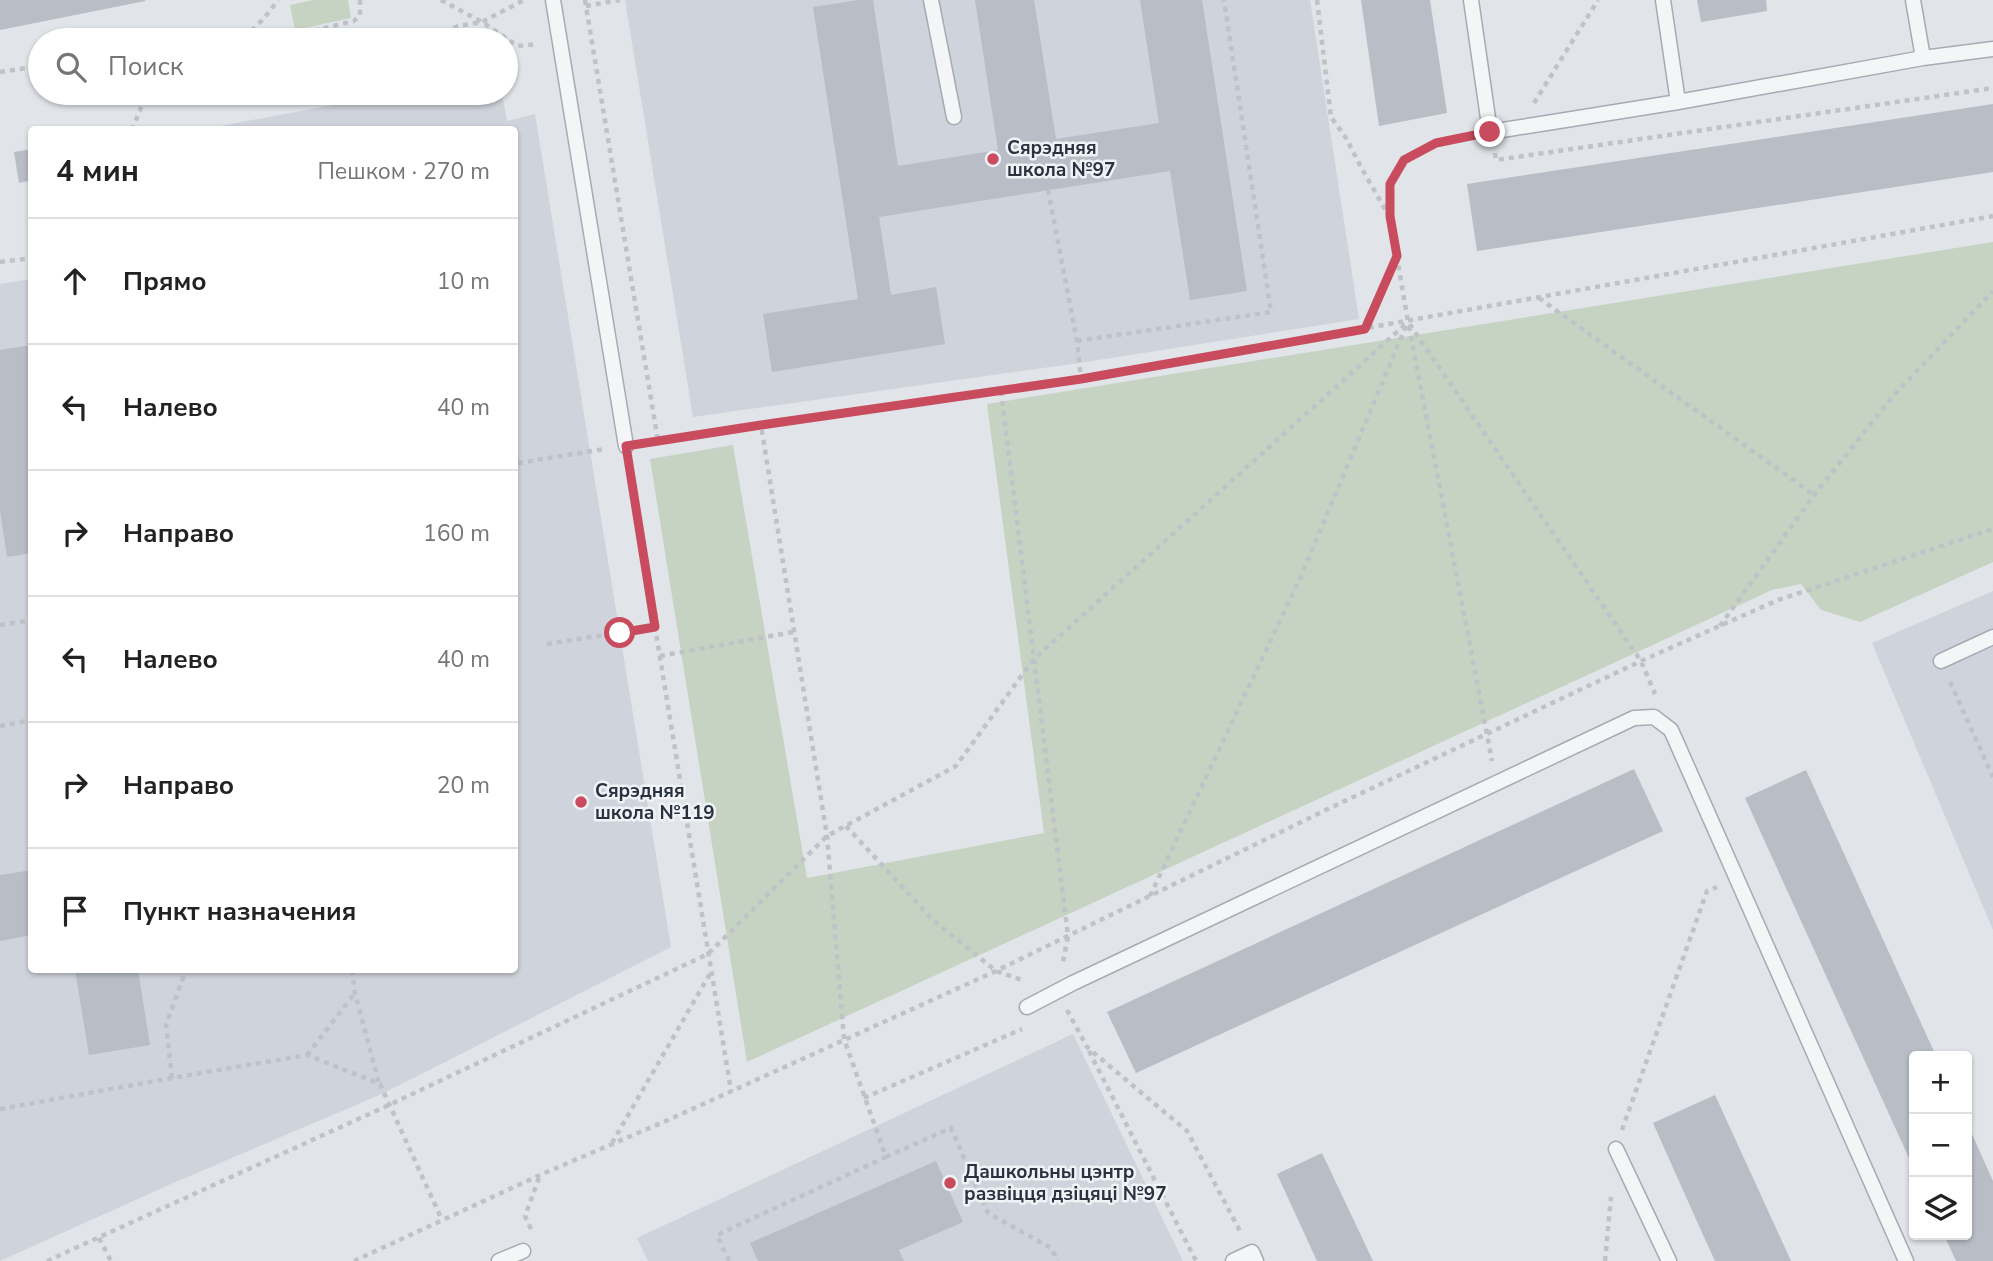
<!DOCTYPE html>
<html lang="ru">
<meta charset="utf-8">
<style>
:root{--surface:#fff;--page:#f2f2f2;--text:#222;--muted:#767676;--line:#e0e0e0}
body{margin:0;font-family:"Nunito Sans",sans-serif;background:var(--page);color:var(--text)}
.controls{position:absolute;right:21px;bottom:21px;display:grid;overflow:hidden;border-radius:7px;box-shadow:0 2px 5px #0004}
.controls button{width:63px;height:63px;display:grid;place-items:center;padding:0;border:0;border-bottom:2px solid var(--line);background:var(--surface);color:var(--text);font:35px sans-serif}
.stop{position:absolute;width:21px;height:21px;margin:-16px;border:5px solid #c84c5e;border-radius:50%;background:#fff}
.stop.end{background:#c84c5e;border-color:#fff;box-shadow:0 2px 7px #0008}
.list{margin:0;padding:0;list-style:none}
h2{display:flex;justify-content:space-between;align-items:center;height:91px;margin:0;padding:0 28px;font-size:30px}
h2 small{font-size:23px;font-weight:400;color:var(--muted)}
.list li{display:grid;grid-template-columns:46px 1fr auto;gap:21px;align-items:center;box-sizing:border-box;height:126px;padding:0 28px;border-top:2px solid var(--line)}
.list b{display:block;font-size:26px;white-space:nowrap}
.list em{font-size:23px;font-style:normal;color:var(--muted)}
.icon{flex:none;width:38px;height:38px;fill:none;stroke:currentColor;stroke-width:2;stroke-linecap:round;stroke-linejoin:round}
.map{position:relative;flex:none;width:1993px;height:1261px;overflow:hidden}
.search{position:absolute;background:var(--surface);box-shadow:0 2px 5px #0004;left:28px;top:28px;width:490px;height:77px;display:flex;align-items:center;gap:18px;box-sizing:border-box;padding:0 24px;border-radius:38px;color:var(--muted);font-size:26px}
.panel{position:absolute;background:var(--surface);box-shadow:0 2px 5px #0004;left:28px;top:126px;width:490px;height:847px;border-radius:7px}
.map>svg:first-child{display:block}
.built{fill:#cfd3db}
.green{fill:#c6d3c2}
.building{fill:#b8bdc6}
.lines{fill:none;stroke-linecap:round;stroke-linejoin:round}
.lane-casing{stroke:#a6abb3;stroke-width:17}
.path{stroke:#bfc2c7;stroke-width:4.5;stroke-dasharray:5 5;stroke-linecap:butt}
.lane{stroke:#f3f5f7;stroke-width:14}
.route{stroke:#c84c5e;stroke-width:9}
.poi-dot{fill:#c84c5e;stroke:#f0f3f6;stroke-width:2.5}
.labels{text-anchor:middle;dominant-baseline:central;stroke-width:5;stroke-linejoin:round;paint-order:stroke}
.poi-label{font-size:19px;font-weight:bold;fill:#2a3240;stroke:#f0f3f6;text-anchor:start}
</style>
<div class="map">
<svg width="1993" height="1261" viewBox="0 0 1993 1261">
<rect width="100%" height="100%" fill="#e1e4e9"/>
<!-- built -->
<path class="built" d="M625,0H1310L1359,319L1079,363L693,417Z
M398,93H502L507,121L535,114L671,947L384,1093L171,1184L0,1261V284L31,279L32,970H514V130L204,129Z
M1993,591V930L1872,643Z
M1073,1034L1183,1261H648L637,1238Z"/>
<!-- green -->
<path class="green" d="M313,0H348L351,18L295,30L290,5Z
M1993,242V562L1860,622L1821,610L1801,584L1772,590L747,1062L650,459L733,445L807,878L1044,833L987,404Z"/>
<!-- building -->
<path class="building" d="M0,0H145V1L0,30Z
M859,0H873L898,166L998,150L975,0H1034L1056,139L1159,123L1140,0H1202L1247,291L1190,300L1170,171L879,217L891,295L936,287L945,344L772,372L763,314L858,299L813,7Z
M1361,0H1430L1447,113L1379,126Z
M1697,0H1766L1767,11L1701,22Z
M1993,104V172L1477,251L1467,184Z
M32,149V194H30L28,181L19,183L14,152Z
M32,345V553L7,557L0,510V350Z
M1634,769L1663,831L1136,1073L1107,1012Z
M1806,770L1936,1056H1914V1169L1745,798Z
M32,870V935L0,941V875Z
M75,970H138L150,1045L89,1055Z
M1715,1095L1791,1261H1715L1699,1226L1653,1123Z
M1967,1123L1993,1181V1261H1956L1944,1235H1967Z
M1322,1153L1373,1261H1317L1277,1174Z
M936,1161L963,1222L899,1250L904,1261H758L750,1243Z"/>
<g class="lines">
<defs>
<path id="lane" d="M553,0L626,446
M931,0L954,117
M1471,0L1490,132L1678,102L1923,58L1993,49
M1663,0L1678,102
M1913,0L1923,58
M1941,661L1993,637
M1027,1007L1073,983L1634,718L1654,717L1671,730L1906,1261
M1616,1149L1669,1261
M499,1261L523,1251
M1233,1261L1252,1252L1256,1261"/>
</defs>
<!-- lane casing -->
<use href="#lane" class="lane-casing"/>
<!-- path -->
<path class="path" d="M441,0L482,22L518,46L538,44
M585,0L658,441
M1317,0L1331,117L1346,138L1362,169L1389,216
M586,6L620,0
M234,40C252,35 267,15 278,0
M275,40L354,21L360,15V0
M426,40L458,26L482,22L524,0
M0,72L40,66
M1534,103L1598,0
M132,130L147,93
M1469,136L1436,143L1404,160L1390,184V216L1408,322L1641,661L1655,694
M1495,153L1496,160L1993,88
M1048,190L1077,341L1081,379
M0,262L32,258
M1539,298L1814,495
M1409,326L1492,761
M1365,329L1396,257
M1077,341L1271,312L1224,0
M1001,391L1068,936L1063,962
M648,443L761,425L1081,379L1993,216
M518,463L605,449
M629,468L731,1091
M0,625L32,620
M1720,626L1814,495L1895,394L1993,291
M547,644L655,627
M660,656L793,632
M1950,682L1993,777
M0,726L32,720
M846,826L933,920L996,971L1025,981
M1150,896L1302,574L1406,326
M352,970L355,993L379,1083
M1067,1010L1087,1047L1187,1131L1241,1233
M1089,1051L1196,1261
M307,1055L355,993
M172,1078L166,1025L186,970
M864,1098L1022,1029
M0,1109L172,1078L307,1055L380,1084L442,1220
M1622,1130L1707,891L1717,887
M612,1143L711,972
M886,1157L951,1128L988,1213L1051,1248L1058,1261
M531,1229L525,1216L540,1175
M99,1238L111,1261
M47,1261L389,1105L708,954L827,836L956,766L1033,660L1408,322
M354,1261L540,1175L668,1120L996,971L1330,808L1641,661L1778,600L1993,529
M729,1261L717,1235L886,1157L844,1039L827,836L761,425
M1605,1261L1611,1197"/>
<!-- lane -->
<use href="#lane" class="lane"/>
</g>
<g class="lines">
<!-- route -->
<path class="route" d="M620,633L655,627L626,446L761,425L1081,379L1365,329L1397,256L1390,216V184L1404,160L1436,143L1490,132"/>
</g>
<!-- markers -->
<g class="poi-dot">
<circle cx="993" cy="159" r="7"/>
<circle cx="581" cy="802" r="7"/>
<circle cx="950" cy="1183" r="7"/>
</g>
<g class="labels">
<!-- poi labels -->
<g class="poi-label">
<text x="1007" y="148">Сярэдняя<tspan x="1007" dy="22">школа №97</tspan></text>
<text x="595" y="791">Сярэдняя<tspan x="595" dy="22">школа №119</tspan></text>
<text x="964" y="1172">Дашкольны цэнтр<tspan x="964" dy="22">развіцця дзіцяці №97</tspan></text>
</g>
</g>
</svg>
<div class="controls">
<button>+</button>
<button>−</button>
<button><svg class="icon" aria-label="layers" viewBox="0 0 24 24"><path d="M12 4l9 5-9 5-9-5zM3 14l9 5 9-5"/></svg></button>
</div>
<div class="stop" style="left:620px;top:633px"></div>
<div class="stop end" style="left:1490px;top:132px"></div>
<div class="search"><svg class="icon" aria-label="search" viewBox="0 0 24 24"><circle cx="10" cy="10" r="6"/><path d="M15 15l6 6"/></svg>Поиск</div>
<section class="panel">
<h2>4 мин<small>Пешком · 270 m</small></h2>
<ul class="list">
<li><svg class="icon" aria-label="ahead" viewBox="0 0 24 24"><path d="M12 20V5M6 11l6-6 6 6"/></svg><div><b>Прямо</b></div><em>10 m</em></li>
<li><svg class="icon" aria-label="left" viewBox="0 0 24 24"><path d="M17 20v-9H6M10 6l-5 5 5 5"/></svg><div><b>Налево</b></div><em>40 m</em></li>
<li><svg class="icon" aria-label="right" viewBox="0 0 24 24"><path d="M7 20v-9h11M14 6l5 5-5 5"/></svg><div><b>Направо</b></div><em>160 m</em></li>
<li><svg class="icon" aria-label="left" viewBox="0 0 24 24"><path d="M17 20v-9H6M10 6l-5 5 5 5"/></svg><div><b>Налево</b></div><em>40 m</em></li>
<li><svg class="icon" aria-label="right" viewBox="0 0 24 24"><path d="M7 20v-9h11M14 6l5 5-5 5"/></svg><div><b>Направо</b></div><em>20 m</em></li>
<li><svg class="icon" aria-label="arrive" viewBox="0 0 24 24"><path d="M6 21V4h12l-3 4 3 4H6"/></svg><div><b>Пункт назначения</b></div></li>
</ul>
</section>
</div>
